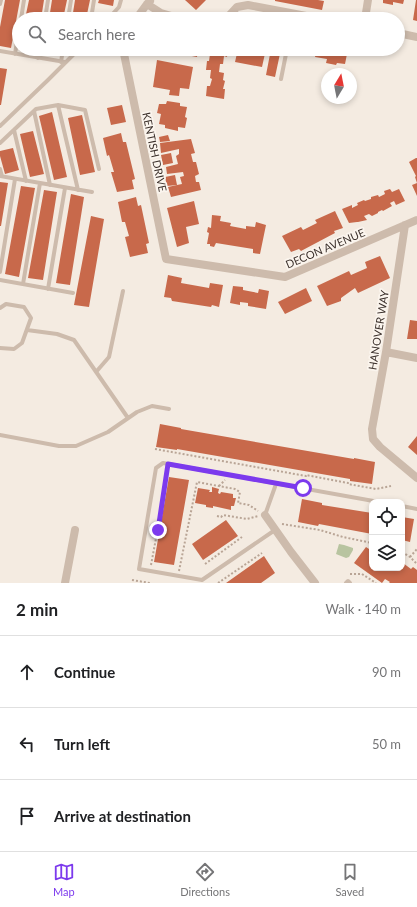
<!DOCTYPE html>
<meta charset="utf-8">
<style>
:root{--surface:#fff;--page:#f6f6f6;--text:#202124;--muted:#757577;--line:#e0e0e0;--accent:#7c3aed}
body{margin:0;font-family:Lato,sans-serif;background:var(--page);color:var(--text)}
.controls{position:absolute;right:12px;bottom:12px;display:grid;overflow:hidden;border-radius:8px;box-shadow:0 2px 6px #0003}
.controls button{width:36px;height:36px;display:grid;place-items:center;padding:0;border:0;border-bottom:1px solid var(--line);background:var(--surface);color:var(--text);font:20px sans-serif}
.compass{position:absolute;left:321px;top:68px;width:36px;height:36px;border-radius:50%;background:var(--surface);box-shadow:0 2px 6px #0003;rotate:10deg}
.stop{position:absolute;width:12px;height:12px;margin:-9px;border:3px solid #7c3aed;border-radius:50%;background:#fff}
.stop.end{background:#7c3aed;border-color:#fff;box-shadow:0 1px 4px #0008}
.list{margin:0;padding:0;list-style:none}
h2{display:flex;justify-content:space-between;align-items:center;height:52px;margin:0;padding:0 16px;font-size:17px}
h2 small{font-size:13px;font-weight:400;color:var(--muted)}
.list li{display:grid;grid-template-columns:26px 1fr auto;gap:12px;align-items:center;box-sizing:border-box;height:72px;padding:0 16px;border-top:1px solid var(--line)}
.list b{display:block;font-size:15px;white-space:nowrap}
.list em{font-size:13px;font-style:normal;color:var(--muted)}
.icon{flex:none;width:22px;height:22px;fill:none;stroke:currentColor;stroke-width:2;stroke-linecap:round;stroke-linejoin:round}
.map{position:relative;flex:none;width:417px;height:583px;overflow:hidden}
.search{position:absolute;background:var(--surface);box-shadow:0 2px 6px #0003;left:12px;right:12px;top:12px;height:44px;display:flex;align-items:center;gap:10px;box-sizing:border-box;padding:0 14px;border-radius:22px;color:var(--muted);font-size:15px}
.sheet{height:268px;background:var(--surface)}
nav{display:flex;justify-content:space-around;align-items:center;box-sizing:border-box;height:56px;border-top:1px solid var(--line);background:var(--surface);font-size:11px;color:var(--muted)}
nav a{display:grid;justify-items:center;gap:2px}
nav .on{color:var(--accent)}
.map>svg:first-child{display:block}
.green{fill:#b8c4a0}
.building{fill:#c8694b}
.lines{fill:none;stroke-linecap:round;stroke-linejoin:round}
.path{stroke:#b9a596;stroke-width:2;stroke-dasharray:2 2;stroke-linecap:butt}
.lane{stroke:#cdbbac;stroke-width:4}
.street{stroke:#cdbbac;stroke-width:8}
.route{stroke:#7c3aed;stroke-width:5}
.labels{text-anchor:middle;dominant-baseline:central;stroke-width:3.5;stroke-linejoin:round;paint-order:stroke}
.street-label{font-size:11px;fill:#3b302b;stroke:#fbf5ee}
</style>
<div class="map">
<svg width="417" height="583" viewBox="0 0 417 583">
<rect width="100%" height="100%" fill="#f4ebe1"/>
<!-- green -->
<path class="green" d="M339,544L344,545L353,548V550L349,557L346,558L336,554Z"/>
<!-- building -->
<path class="building" d="M5,0H20L11,48L0,46V27Z
M29,0H44L41,19H25Z
M52,0H67L63,19H49Z
M75,0H90L86,19H72Z
M99,0H114L113,6L98,3Z
M185,0H206L196,10Z
M275,0H318L324,1L322,10L275,1Z
M383,0H404L403,4L393,2V5L383,3Z
M416,0H417V21L413,20Z
M20,49H35L34,53L20,50Z
M43,49H58L57,56L43,54Z
M172,49H198L197,57L176,53V51L172,50Z
M209,49H228L227,57L224,56L223,64H220L219,72L224,73L223,80L225,81L223,89H225L224,99L206,96L207,86H210L212,79L210,78L211,70H206L207,61H209L210,54H209Z
M238,49H266L262,67L235,62Z
M271,49H281L275,77L266,75Z
M293,49H302V53L292,51Z
M317,49H351L350,55L347,54L345,64L337,63L336,65L326,63L327,59L315,57Z
M157,60L193,67L189,89L180,88L179,96L169,95L170,90L153,87Z
M0,68L7,69L1,105H0Z
M167,101L180,103V106L187,107L185,117L187,118L185,128L178,127V131L165,128V125L159,124L161,114L157,113L159,104H166Z
M122,105L126,122L111,125L107,108Z
M52,112L67,177L54,180L39,116Z
M82,115L95,172L80,175L68,118Z
M33,131L44,174L30,177L20,134Z
M121,133L123,142H126L135,179L132,180L134,189L117,192L111,172H114L109,155L107,156L103,138Z
M168,135L170,141L160,142L159,137Z
M191,139L195,153L191,154L193,162H196L199,174L195,176L196,182H199L201,190L171,197L168,187L177,185L167,186L165,177L175,175L177,185L182,184L180,177L184,176L183,172L167,174L166,167L178,164L176,156L179,154V149L161,153L160,143Z
M13,148L19,170L5,174L0,156V151Z
M171,153L173,163L163,165L161,155Z
M416,158H417V183L415,177L416,176L409,162Z
M0,182L8,183L1,226H0Z
M417,183V196L412,185Z
M21,186L35,188L19,277L5,274Z
M390,189L392,192L399,189L405,201L396,205L394,201L390,203L392,206L383,211L382,210L378,212V213L372,216L369,214L364,216L367,220L358,222H357L349,223L342,209L352,205V208L358,205L357,203L364,200L365,201L371,199V197L378,195L379,197L385,194L384,191Z
M44,190L57,192L43,280L28,278Z
M71,194L84,197L70,285L56,283Z
M136,197L138,206L141,205L149,243L146,244L148,253L130,257L125,237L129,236L125,222H122L118,202Z
M194,201L199,224L186,227L189,243L177,247L167,208Z
M335,211L343,228L334,231L335,233L301,251L299,249L291,252L282,236L301,227L303,230L317,223L315,220Z
M212,215L221,216L220,221L231,223L230,226L246,229V226L255,227L256,222L266,225L260,254L253,253V249L216,243L214,247L210,246V244H207L209,233L207,232L208,227L211,228Z
M91,216L104,219L89,307L74,305Z
M380,256L390,278L358,293L355,288L341,298V301L327,306L317,286L349,271L351,275L367,268L365,262Z
M168,275L182,278L181,283L209,288L210,283L223,285L219,307L212,305L211,307L172,301L171,298L164,297Z
M233,286L243,287V290L258,293L259,289L269,291L266,309L248,306V303L240,302V305L230,303Z
M306,288L312,301L285,314L278,302Z
M410,320L417,321V339H407Z
M160,424L181,428V429L354,459V458L375,462L372,484L350,481V479L177,449V450L156,447Z
M417,436V455L408,447Z
M169,477L189,480L174,565L154,562Z
M212,487L219,489L218,493L220,494L221,492L233,494V498H236L234,506H231V510L213,506V508L206,507V505L195,503L198,488L210,490L209,492H212Z
M302,499L322,503V505L372,513V534L319,524L318,526L298,522Z
M402,517L414,519L410,542L402,540Z
M226,520L238,536L203,560L192,544Z
M366,547L372,551V568H402L403,563L411,569L413,567L417,570V583H390L389,582H390L385,579L382,583L354,563Z
M264,556L275,573L261,583H226Z"/>
<g class="lines">
<!-- path -->
<path class="path" d="M155,449L306,476V475L348,483V484L376,489L391,486
M219,486L225,480
M217,516L221,517L223,515L247,519L258,516
M282,524L320,530L343,537L372,543
M402,552L410,557L417,564
M410,557L417,549
M205,564L242,537
M151,565L160,517L167,471
M179,571L197,482L235,489L240,492L238,503L249,505L258,511
M350,574H362L376,583
M132,580L150,583
M218,583L262,553"/>
<!-- lane -->
<path class="lane" d="M0,4L1,0
M21,19L24,0
M45,19L48,0
M68,19L71,0
M91,19L94,0
M108,19L119,7L121,0
M0,51L65,62
M15,54L19,29
M38,58L39,49
M61,62L63,49
M281,79L287,49
M58,105L78,190
M34,111L50,185
M0,126L48,80L79,49
M14,130L26,181
M0,143L36,109L58,105L85,110L99,169
M0,169L2,176
M0,176L92,192
M0,272L15,179
M0,280L73,293
M23,284L40,183
M48,289L65,188
M0,308L6,304L24,307L31,318L22,343L14,349L0,348
M27,330L57,334L74,340L128,418
M96,372L109,357L123,291
M0,435L59,446H76L108,432L137,412L152,406L169,409
M402,506L417,509
M265,515L276,484
M275,530L202,580L139,569L156,468L163,463L379,502
M346,583L348,581L350,583"/>
<!-- street -->
<path class="street" d="M147,4L161,13L182,19
M136,19L147,4L150,1
M226,19L237,7L248,5L322,19
M365,19L368,0
M398,33L417,37
M123,49L166,259L285,277L417,220
M405,225L386,352L372,429L373,439L380,447L417,478
M386,352L417,358
M265,515L291,552L315,583
M65,583L75,530"/>
</g>
<g class="lines">
<!-- route -->
<path class="route" d="M158,530L168,464L303,488"/>
</g>
<g class="labels">
<!-- street labels -->
<g class="street-label">
<text transform="translate(155 152) rotate(78)">KENTISH DRIVE</text>
<text transform="translate(325 248) rotate(-23)">DECON AVENUE</text>
<text transform="translate(378 330) rotate(-81)">HANOVER WAY</text>
</g>
</g>
</svg>
<div class="controls">
<button><svg class="icon" aria-label="locate" viewBox="0 0 24 24"><circle cx="12" cy="12" r="6"/><path d="M12 2v4M12 18v4M2 12h4M18 12h4"/></svg></button>
<button><svg class="icon" aria-label="layers" viewBox="0 0 24 24"><path d="M12 4l9 5-9 5-9-5zM3 14l9 5 9-5"/></svg></button>
</div>
<svg class="compass" viewBox="-18 -18 36 36"><path d="M0-13l5 13h-10z" fill="#e53935"/><path d="M0 13l5-13h-10z" fill="#757577"/></svg>
<div class="stop" style="left:303px;top:488px"></div>
<div class="stop end" style="left:158px;top:530px"></div>
<div class="search"><svg class="icon" aria-label="search" viewBox="0 0 24 24"><circle cx="10" cy="10" r="6"/><path d="M15 15l6 6"/></svg>Search here</div>
</div>
<section class="sheet">
<h2>2 min<small>Walk · 140 m</small></h2>
<ul class="list">
<li><svg class="icon" aria-label="ahead" viewBox="0 0 24 24"><path d="M12 20V5M6 11l6-6 6 6"/></svg><div><b>Continue</b></div><em>90 m</em></li>
<li><svg class="icon" aria-label="left" viewBox="0 0 24 24"><path d="M17 20v-9H6M10 6l-5 5 5 5"/></svg><div><b>Turn left</b></div><em>50 m</em></li>
<li><svg class="icon" aria-label="arrive" viewBox="0 0 24 24"><path d="M6 21V4h12l-3 4 3 4H6"/></svg><div><b>Arrive at destination</b></div></li>
</ul>
</section>
<nav>
<a class="on"><svg class="icon" aria-label="map" viewBox="0 0 24 24"><path d="M3 6l6-2 6 2 6-2v14l-6 2-6-2-6 2zM9 4v14M15 6v14"/></svg>Map</a>
<a><svg class="icon" aria-label="directions" viewBox="0 0 24 24"><path d="M12 3l9 9-9 9-9-9zM9 14v-3h6M13 9l2 2-2 2"/></svg>Directions</a>
<a><svg class="icon" aria-label="saved" viewBox="0 0 24 24"><path d="M7 4h10v16l-5-4-5 4z"/></svg>Saved</a>
</nav>
